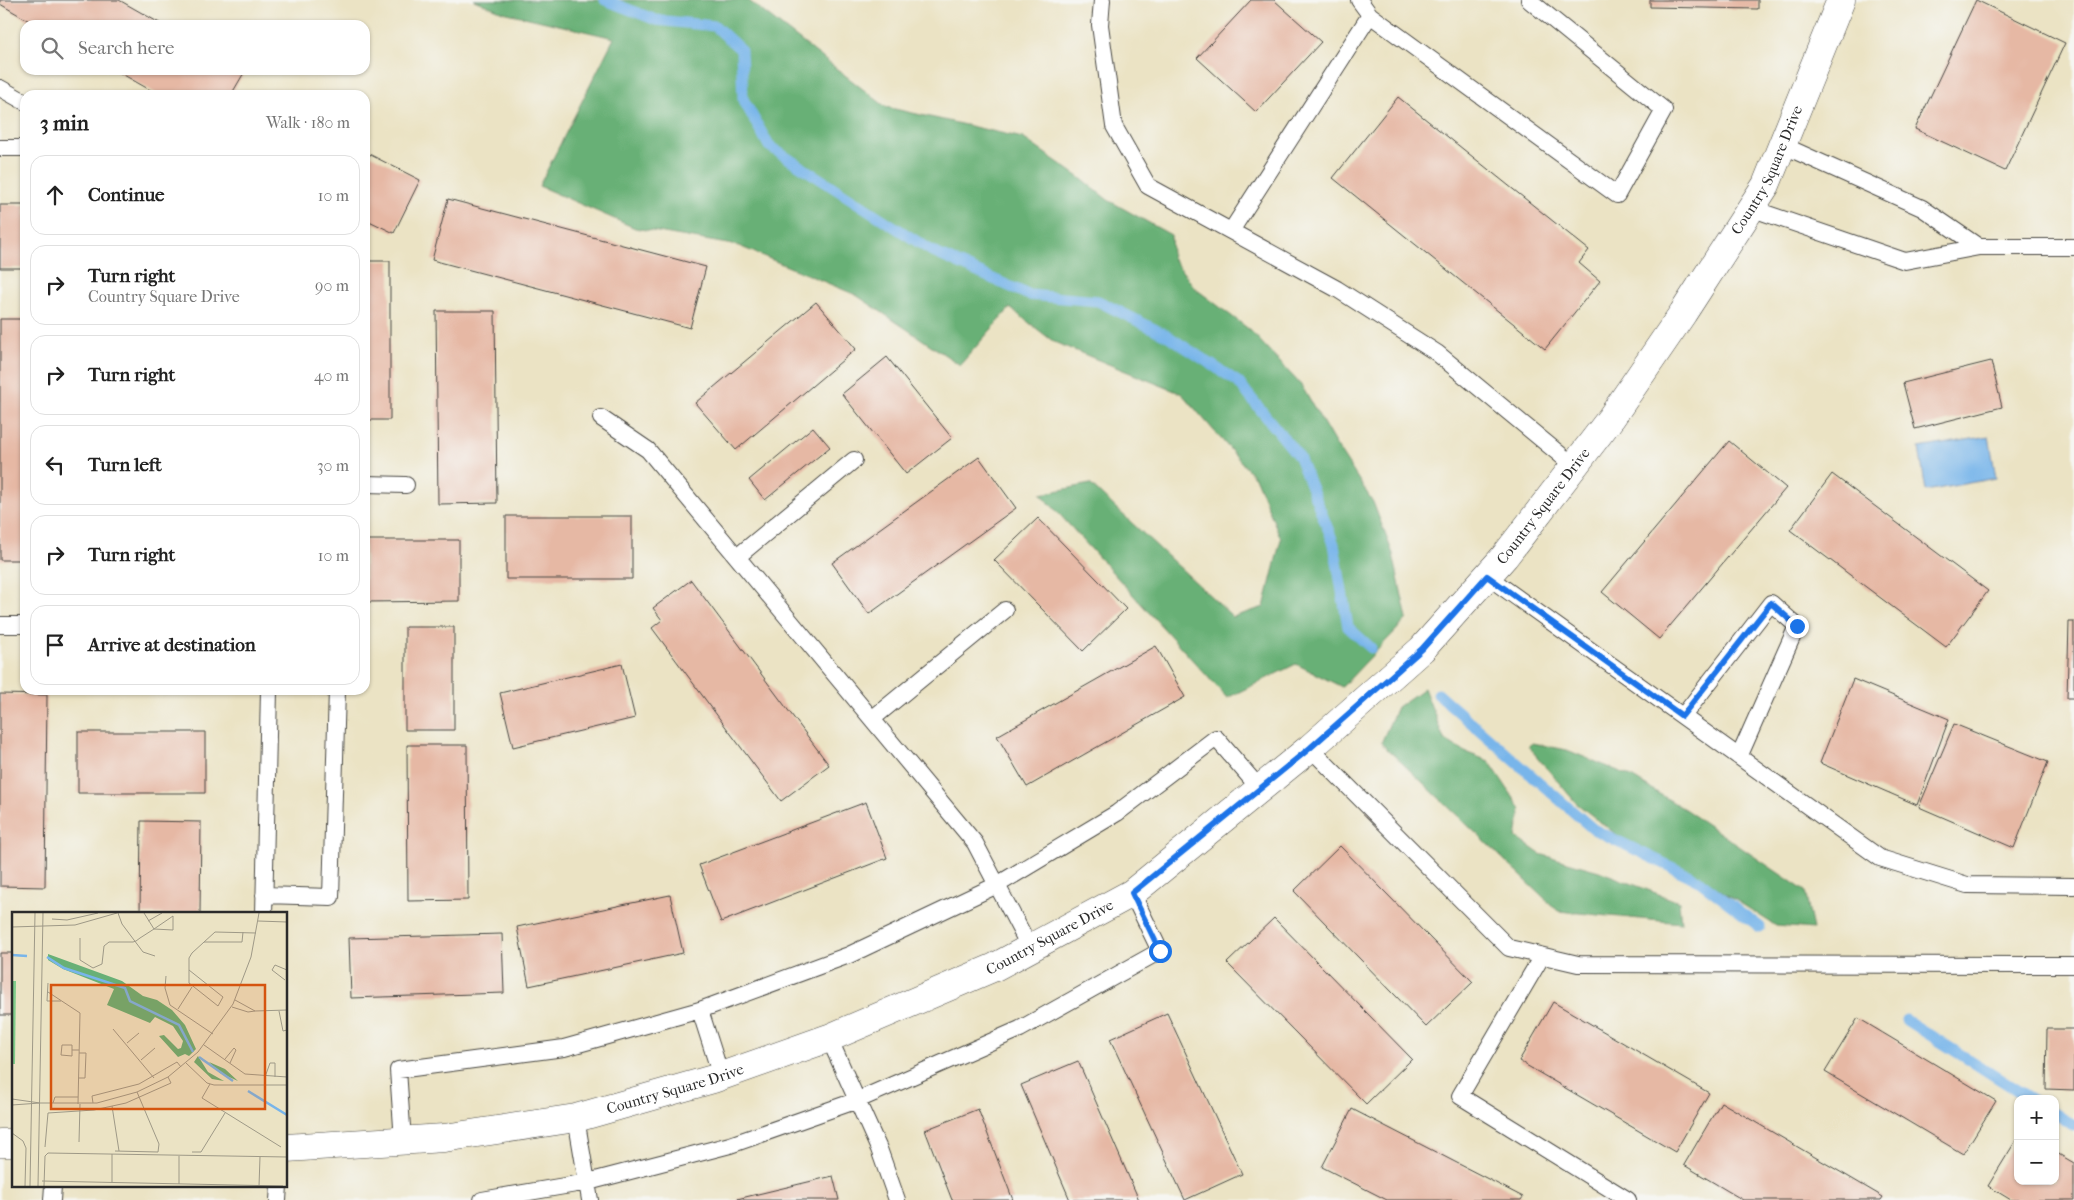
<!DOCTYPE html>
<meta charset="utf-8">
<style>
:root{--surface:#fff;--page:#f2f2f2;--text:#222;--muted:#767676;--line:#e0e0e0}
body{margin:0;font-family:"IM FELL French Canon",serif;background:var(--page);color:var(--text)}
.controls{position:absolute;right:15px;bottom:15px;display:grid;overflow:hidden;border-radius:10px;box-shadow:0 1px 4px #0004}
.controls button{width:45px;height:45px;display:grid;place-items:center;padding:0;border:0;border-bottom:1px solid var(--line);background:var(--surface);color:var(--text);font:25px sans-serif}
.stop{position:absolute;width:15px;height:15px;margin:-11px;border:4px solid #1a73e8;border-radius:50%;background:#fff}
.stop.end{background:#1a73e8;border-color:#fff;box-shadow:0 1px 5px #0008}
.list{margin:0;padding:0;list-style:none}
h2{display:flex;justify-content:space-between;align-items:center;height:65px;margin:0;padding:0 20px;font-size:21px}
h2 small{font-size:16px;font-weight:400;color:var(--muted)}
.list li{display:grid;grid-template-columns:32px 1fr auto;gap:15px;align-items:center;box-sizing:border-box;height:80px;margin:0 10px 10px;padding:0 10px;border:1px solid var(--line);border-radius:15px}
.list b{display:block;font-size:19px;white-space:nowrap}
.list p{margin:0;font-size:16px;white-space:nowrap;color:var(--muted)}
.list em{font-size:16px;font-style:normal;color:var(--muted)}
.icon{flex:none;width:28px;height:28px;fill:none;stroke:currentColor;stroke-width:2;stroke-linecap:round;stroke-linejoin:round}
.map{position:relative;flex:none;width:2074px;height:1200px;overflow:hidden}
.search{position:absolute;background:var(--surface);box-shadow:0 1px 4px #0004;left:20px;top:20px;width:350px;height:55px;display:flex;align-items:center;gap:12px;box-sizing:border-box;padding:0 18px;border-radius:15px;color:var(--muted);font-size:19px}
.panel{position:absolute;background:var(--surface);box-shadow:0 1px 4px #0004;left:20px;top:90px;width:350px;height:605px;border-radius:15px}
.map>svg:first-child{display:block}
.forest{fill:#68b076;stroke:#4a6e50}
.water{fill:#78b5ea;stroke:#52708a}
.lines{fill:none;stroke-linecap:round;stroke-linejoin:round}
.stream{stroke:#78b5ea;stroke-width:11}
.building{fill:#e6b8a4}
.lane-casing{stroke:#484742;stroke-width:18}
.street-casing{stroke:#484742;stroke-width:29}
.lane{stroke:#fff;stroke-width:16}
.street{stroke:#fff;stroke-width:28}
.route{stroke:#1a73e8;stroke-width:6}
.labels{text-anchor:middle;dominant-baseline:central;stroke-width:5;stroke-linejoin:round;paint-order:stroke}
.street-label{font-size:15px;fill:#2b2b2b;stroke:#f6f6f2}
.inset-river{fill:none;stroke:#78b5ea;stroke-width:2.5}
.inset-road{fill:none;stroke:#9e9987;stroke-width:1}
.view{fill:#d5540f;fill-opacity:0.15;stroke:#d5540f;stroke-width:2.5}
.inset-edge{fill:none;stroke:#2b2b2b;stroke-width:2.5}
</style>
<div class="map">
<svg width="2074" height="1200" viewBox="0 0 2074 1200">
<rect width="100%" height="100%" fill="#f6f6f2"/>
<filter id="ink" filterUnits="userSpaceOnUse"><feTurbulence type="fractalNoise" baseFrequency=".02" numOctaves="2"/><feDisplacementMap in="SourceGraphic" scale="10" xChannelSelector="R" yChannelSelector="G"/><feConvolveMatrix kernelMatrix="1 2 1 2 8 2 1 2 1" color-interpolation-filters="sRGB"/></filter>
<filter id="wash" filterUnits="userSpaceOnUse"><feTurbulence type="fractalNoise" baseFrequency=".0096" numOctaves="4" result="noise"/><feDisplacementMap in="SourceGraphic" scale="20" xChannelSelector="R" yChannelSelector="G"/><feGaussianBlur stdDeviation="1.12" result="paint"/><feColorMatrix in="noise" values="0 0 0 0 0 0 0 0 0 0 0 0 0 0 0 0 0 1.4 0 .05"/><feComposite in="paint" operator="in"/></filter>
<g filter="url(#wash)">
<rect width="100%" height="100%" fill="#ebe3c4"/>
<!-- forest -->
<path class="forest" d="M474,0H748L886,107L1023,138L1079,177L1108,200L1171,235L1172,258L1196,289L1250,330L1301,385L1336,445L1373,502L1393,554L1407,619L1342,687L1296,664L1227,698L1041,494L1090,484L1233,617L1264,607L1281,539L1256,479L1182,394L1054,342L1010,308L960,365L856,295L739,246L635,228L539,186L614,38L503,12Z
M1424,688L1444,739L1465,752L1489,761L1521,809L1516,837L1540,854L1599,871L1679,902L1681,923L1558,911L1381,743L1397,707Z
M1532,743L1567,750L1628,775L1686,810L1805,891L1813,929L1776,926L1703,879L1636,850L1576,803L1528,746Z"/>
<!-- water -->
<path class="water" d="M1989,436L1996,478L1926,491L1919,448Z"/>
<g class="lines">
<!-- stream -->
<path class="stream" d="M605,0L656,20L715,26L741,50L743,99L769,146L935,253L1029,295L1098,301L1168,336L1238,382L1299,457L1334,544L1348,627L1371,648
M1438,694L1593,829L1698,880L1760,927
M1906,1020L2031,1099
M2055,1114L2074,1125"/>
</g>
<g id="blocks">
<!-- building -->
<path class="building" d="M0,0H119L163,25H36L0,4Z
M1251,0H1274L1321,42L1256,112L1197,58Z
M1650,0H1758V9L1650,7Z
M1976,0L2065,43L2005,171L1915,129Z
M115,70H242L245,71L231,95H159Z
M1398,97L1589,250L1579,263L1600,281L1545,349L1333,178Z
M365,152L420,180L394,233L365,219Z
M448,199L706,267L690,328L432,260Z
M0,205H25V268H0Z
M365,261H390V420H365Z
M816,302L856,349L736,450L695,403Z
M436,311H495L497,503L438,504Z
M0,319H25V560H0Z
M887,357L952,438L906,474L842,394Z
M1991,361L2002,407L1915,429L1903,383Z
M813,427L830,447L765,500L749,480Z
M1729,441L1786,488L1659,639L1602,592Z
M979,457L1016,508L869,614L832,563Z
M1832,474L1988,591L1946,647L1790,530Z
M506,516H632V579H506Z
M1038,518L1126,609L1083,651L994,560Z
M365,540H459V601L365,602Z
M691,580L829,765L781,801L652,628L662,620L653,608Z
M2069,622H2074V698H2067Z
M405,627H454V730H405Z
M1156,646L1185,697L1027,787L997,736Z
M622,664L635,718L513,747L500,693Z
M1853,679L1949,719L1917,805L1820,763Z
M0,694L47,695L45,887L0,886Z
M1954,724L2048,762L2014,848L1919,807Z
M78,732H205V793H78Z
M407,745H467L468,900L408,901Z
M866,802L887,858L721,922L699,865Z
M141,821L201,822L200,914H140Z
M1340,846L1473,982L1426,1027L1294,891Z
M670,895L683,953L529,986L517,927Z
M1274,918L1412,1059L1366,1104L1227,963Z
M502,934L504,993L351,998L349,938Z
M0,953H14V1015H0Z
M1553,1002L1709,1093L1675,1152L1519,1061Z
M1167,1013L1242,1174L1185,1200L1110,1039Z
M1858,1018L1996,1101L1963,1154L1825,1072Z
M2047,1029H2074V1090L2046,1089Z
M1078,1061L1139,1200H1070L1021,1085Z
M1721,1102L1883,1197L1881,1200H1743L1684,1165Z
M978,1109L1013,1200H952L925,1130Z
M1352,1109L1523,1197L1521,1200H1387L1322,1167Z
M2018,1137V1181H2055V1152L2074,1163V1200H2011L1988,1186Z
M833,1176L839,1200H737V1199Z"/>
</g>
</g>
<g filter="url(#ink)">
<use href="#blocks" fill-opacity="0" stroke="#484742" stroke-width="1"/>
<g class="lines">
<defs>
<path id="lane" d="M1102,0L1100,25L1114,126L1148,186L1337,289L1437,353L1574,466
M1359,0L1370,15L1617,195L1664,110L1529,0
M0,88L25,102
M0,148H25
M1750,208L1905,261L1979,247L1922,208L1782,145
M1231,231L1370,15
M1979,247H2074
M601,418L648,450L975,843L1030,948
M365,484L406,485
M737,557L854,460
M1487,576L1880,858L1967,885L2074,886
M0,625H25
M1683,716L1771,603L1797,626L1739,757
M872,719L1005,610
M1310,748L1509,948L1578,964L2074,965
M264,895L331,897L337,690
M264,914L269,690
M1542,956L1460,1096L1628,1200
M700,1010L721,1076
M829,1038L879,1149L897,1200
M576,1118L590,1200
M403,1141L398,1070L564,1048L700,1010L849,955L997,885L1117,813L1216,738L1261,790
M52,1200L53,1186
M278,1200L279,1186
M482,1200L588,1182L730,1145L858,1100L1020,1029L1160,951L1132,893"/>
<g id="street">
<path d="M0,1143H14"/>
<path id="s1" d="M286,1148L444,1138L576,1118L713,1079L829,1038L995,967L1132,893L1310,748L1422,649L1505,556L1611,418L1683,313L1766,185L1841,0"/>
</g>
</defs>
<!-- lane casing -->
<use href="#lane" class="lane-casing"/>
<!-- street casing -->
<use href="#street" class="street-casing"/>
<!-- lane -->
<use href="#lane" class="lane"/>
<!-- street -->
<use href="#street" class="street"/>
</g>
</g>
<g class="lines" filter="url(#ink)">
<!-- route -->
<path class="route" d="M1160,951L1132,893L1310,748L1422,649L1487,576L1682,716L1771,603L1797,626"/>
</g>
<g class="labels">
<!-- street labels -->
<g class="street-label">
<text stroke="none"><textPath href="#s1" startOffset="1865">Country Square Drive</textPath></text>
<text stroke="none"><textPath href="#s1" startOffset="1460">Country Square Drive</textPath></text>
<text stroke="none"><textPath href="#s1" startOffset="800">Country Square Drive</textPath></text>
<text stroke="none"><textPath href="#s1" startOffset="395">Country Square Drive</textPath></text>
</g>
</g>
<!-- overview -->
<g transform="translate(12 912)">
<rect width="275" height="275" fill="#ebe3c4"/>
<path d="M0,69H4L3,152H0Z" fill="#80cc8a"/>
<path d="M36,42L110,69L131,84L145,88L160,98L173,113L184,137L177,144L173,142L166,145L147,124L152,123L166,137L169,136L171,129L161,114L143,105L138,111L95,93L102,77L51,57L36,48ZM186,144L196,160L212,169L200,167L182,150ZM197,150L213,157L226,169L208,161Z" fill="#68b076"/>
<path class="inset-river" d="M0,43L15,44M35,45L52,56L113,76L118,89L167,113L181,140M187,145L221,169M236,179L275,203"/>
<path class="inset-road" d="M106,1L110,12L131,40L143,44M40,7L55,8L86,1M136,9L150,1M246,9L275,10M0,15L63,13L105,1M68,26V48L81,56L90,52L92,34L97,30H121L124,29L128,26L142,17L161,4V18L142,17L132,1M192,30H230L231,20M177,58L211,85L206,94L177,71V46L180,41L203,20L244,21M154,64L153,76L158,93L201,122M275,65V82M273,68L260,58L263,53L275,58M36,71L35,89H49M36,80L68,101L66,192M220,95L236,100L243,99L223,88M166,97L180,75M243,99L275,98M267,99L271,119L275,118M101,117L142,166M115,131L127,121M192,133L233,162L275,165M60,138V133H50L49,143L60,144V138H67M213,147L222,136L224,138L218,151M129,148L143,136M174,151L195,171L202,173H275M253,165L258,151H263V165M66,166H73L74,141H67M198,172L190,186L269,235M0,187L28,191H85L125,180L156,165L186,140L221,92L239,45L247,1M41,191L43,185H66M81,191L80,184L127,172L165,150L169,155M0,193L28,191M100,194L107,239M0,221L11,229L14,236L13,274M67,230L68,192M33,235L36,201L82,198L114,191L159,171L156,165M103,239L146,240L147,232L125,180M180,240H189L213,201M30,269L271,274M100,271V242M167,272V244M18,274L23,1M26,274L31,1M32,274L33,244L36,241L275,245M247,274L248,245"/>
<path class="view" d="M39,73H253V197H39Z"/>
<rect width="275" height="275" class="inset-edge"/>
</g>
</svg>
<div class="controls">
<button>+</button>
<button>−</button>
</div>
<div class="stop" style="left:1160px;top:951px"></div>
<div class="stop end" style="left:1797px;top:626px"></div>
<div class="search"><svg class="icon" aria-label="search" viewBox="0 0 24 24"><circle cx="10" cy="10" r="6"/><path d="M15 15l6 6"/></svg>Search here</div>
<section class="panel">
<h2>3 min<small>Walk · 180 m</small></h2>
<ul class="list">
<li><svg class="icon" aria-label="ahead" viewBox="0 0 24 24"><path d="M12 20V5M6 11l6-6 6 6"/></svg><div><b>Continue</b></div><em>10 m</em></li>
<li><svg class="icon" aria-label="right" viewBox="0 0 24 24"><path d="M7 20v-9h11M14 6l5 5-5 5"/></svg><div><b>Turn right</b><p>Country Square Drive</p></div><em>90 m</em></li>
<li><svg class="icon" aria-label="right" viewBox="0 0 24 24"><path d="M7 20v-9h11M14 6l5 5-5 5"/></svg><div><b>Turn right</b></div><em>40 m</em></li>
<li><svg class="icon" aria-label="left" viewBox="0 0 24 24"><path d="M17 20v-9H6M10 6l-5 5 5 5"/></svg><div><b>Turn left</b></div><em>30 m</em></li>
<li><svg class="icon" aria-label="right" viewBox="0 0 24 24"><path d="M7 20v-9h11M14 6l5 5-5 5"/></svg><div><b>Turn right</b></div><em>10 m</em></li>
<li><svg class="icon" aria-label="arrive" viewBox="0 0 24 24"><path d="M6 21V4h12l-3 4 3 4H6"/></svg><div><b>Arrive at destination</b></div></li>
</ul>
</section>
</div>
